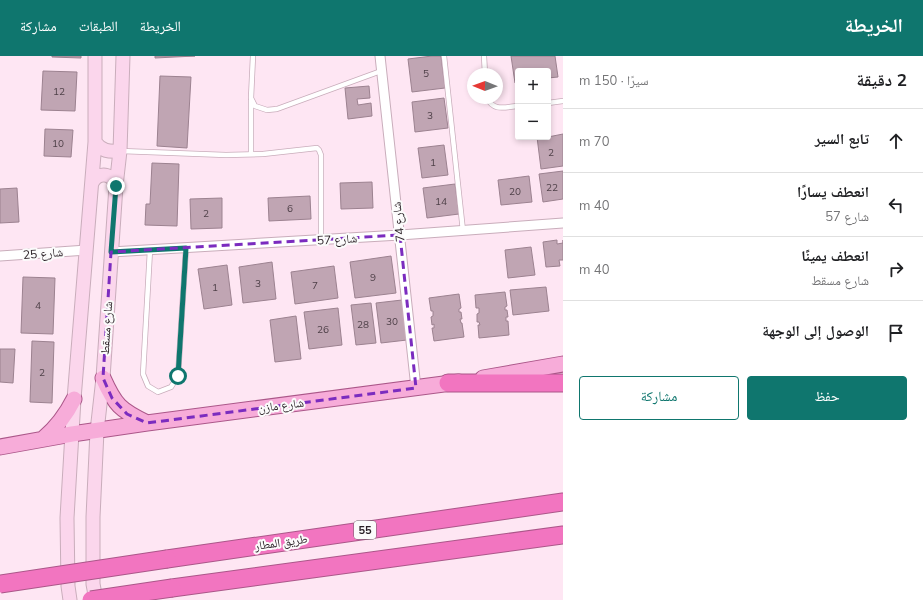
<!DOCTYPE html>
<html lang="ar">
<meta charset="utf-8">
<style>
:root{--surface:#fff;--page:#f6f6f6;--text:#202124;--muted:#757577;--line:#e0e0e0;--accent:#0f766e}
body{margin:0;font-family:Mulish,"Noto Naskh Arabic",sans-serif;background:var(--page);color:var(--text);direction:rtl}
.controls{position:absolute;right:12px;top:12px;display:grid;overflow:hidden;border-radius:4px;box-shadow:0 2px 6px #0003}
.controls button{width:36px;height:36px;display:grid;place-items:center;padding:0;border:0;border-bottom:1px solid var(--line);background:var(--surface);color:var(--text);font:20px sans-serif}
.compass{position:absolute;left:467px;top:12px;width:36px;height:36px;border-radius:50%;background:var(--surface);box-shadow:0 2px 6px #0003;rotate:271deg}
.stop{position:absolute;width:12px;height:12px;margin:-9px;border:3px solid #0f766e;border-radius:50%;background:#fff}
.stop.end{background:#0f766e;border-color:#fff;box-shadow:0 1px 4px #0008}
.list{margin:0;padding:0;list-style:none}
h2{display:flex;justify-content:space-between;align-items:center;height:52px;margin:0;padding:0 16px;font-size:17px}
h2 small{font-size:13px;font-weight:400;color:var(--muted)}
.list li{display:grid;grid-template-columns:26px 1fr auto;gap:12px;align-items:center;box-sizing:border-box;height:64px;padding:0 16px;border-top:1px solid var(--line)}
.list b{display:block;font-size:15px;white-space:nowrap}
.list p{margin:0;font-size:13px;white-space:nowrap;color:var(--muted)}
.list em{font-size:13px;font-style:normal;color:var(--muted)}
.actions{display:flex;gap:8px;padding:12px 16px}
.actions a{flex:1;padding:9px 0;border:1px solid var(--accent);border-radius:4px;text-align:center;font-size:14px;color:var(--accent)}
.actions .main{background:var(--accent);color:#fff}
.icon{flex:none;width:22px;height:22px;fill:none;stroke:currentColor;stroke-width:2;stroke-linecap:round;stroke-linejoin:round}
.map{position:relative;flex:none;width:563px;height:544px;overflow:hidden;direction:ltr}
header{display:flex;align-items:center;gap:24px;box-sizing:border-box;height:56px;padding:0 20px;background:var(--accent);color:#fff}
header strong{font-size:19px}
nav{display:flex;gap:22px;margin-inline-start:auto;font-size:14px}
main{display:flex}
aside{flex:1;background:var(--surface)}
.map>svg:first-child{display:block}
.building{fill:#c0a5b3;stroke:#9c8290}
.lines{fill:none;stroke-linecap:round;stroke-linejoin:round}
.lane-casing{stroke:#c9adbb;stroke-width:6}
.street-casing{stroke:#c9adbb;stroke-width:11}
.secondary-casing{stroke:#c9adbb;stroke-width:15}
.primary-casing{stroke:#ab5789;stroke-width:17}
.highway-casing{stroke:#ab5789;stroke-width:19}
.lane{stroke:#fff;stroke-width:4.5}
.street{stroke:#fff;stroke-width:9}
.secondary{stroke:#fbd6ec;stroke-width:13}
.primary{stroke:#f7acd9;stroke-width:15}
.highway{stroke:#f275c0;stroke-width:17}
.highway-bridge-casing{stroke:#ab5789;stroke-width:19;stroke-linecap:butt}
.highway-bridge{stroke:#f275c0;stroke-width:17}
.route{stroke:#0f766e;stroke-width:5}
.marked{fill:none;stroke:#7b2cbf;stroke-width:3;stroke-dasharray:8 5;stroke-linejoin:round}
.labels{text-anchor:middle;dominant-baseline:central;stroke-width:4;stroke-linejoin:round;paint-order:stroke}
.number-label{font-size:10px;fill:#4e4048}
.shield{fill:#fbfbfb;stroke:#676064;stroke-width:1}
.shield-label{font-size:11px;font-weight:bold;fill:#281e24}
.street-label{font-size:12px;fill:#281e24;stroke:#fbfbfb}
</style>
<header>
<strong>الخريطة</strong>
<nav><a>الخريطة</a><a>الطبقات</a><a>مشاركة</a></nav>
</header>
<main>
<aside>
<h2>2 دقيقة<small>سيرًا · 150 m</small></h2>
<ul class="list">
<li><svg class="icon" aria-label="ahead" viewBox="0 0 24 24"><path d="M12 20V5M6 11l6-6 6 6"/></svg><div><b>تابع السير</b></div><em>70 m</em></li>
<li><svg class="icon" aria-label="left" viewBox="0 0 24 24"><path d="M17 20v-9H6M10 6l-5 5 5 5"/></svg><div><b>انعطف يسارًا</b><p>شارع 57</p></div><em>40 m</em></li>
<li><svg class="icon" aria-label="right" viewBox="0 0 24 24"><path d="M7 20v-9h11M14 6l5 5-5 5"/></svg><div><b>انعطف يمينًا</b><p>شارع مسقط</p></div><em>40 m</em></li>
<li><svg class="icon" aria-label="arrive" viewBox="0 0 24 24"><path d="M6 21V4h12l-3 4 3 4H6"/></svg><div><b>الوصول إلى الوجهة</b></div></li>
</ul>
<div class="actions"><a class="main">حفظ</a><a>مشاركة</a></div>
</aside>
<div class="map">
<svg width="563" height="544" viewBox="0 0 563 544">
<rect width="100%" height="100%" fill="#fee6f3"/>
<!-- building -->
<path class="building" d="M52,0H81V2L52,1Z
M155,0H195L155,2Z
M432,0H441L445,32L412,36L408,3Z
M511,0H555L558,21L548,22V15H518V26L515,27Z
M43,15L77,16L75,55L41,54Z
M160,20L191,21L187,92L157,90Z
M369,30L370,42L357,43L358,49L371,47L372,60L348,63L345,32Z
M444,42L448,72L415,76L412,46Z
M45,73L73,74L71,101L44,100Z
M563,78V110L541,113L537,81H548Z
M444,89L448,119L422,122L418,92Z
M152,107L179,108L177,170L145,169L146,148H150Z
M563,115V143L543,146L539,118Z
M529,120L532,146L501,149L498,124Z
M372,126L373,152L341,153L340,127Z
M455,128L459,158L427,162L423,132Z
M17,132L19,166L0,167V133Z
M310,140L311,163L269,165L268,142Z
M222,142V172L191,173L190,143Z
M557,184V188L563,187V184V204H559L560,210L546,211L543,186Z
M531,191L535,219L508,222L505,194Z
M391,200L396,237L355,242L350,206Z
M272,206L276,243L243,247L239,211Z
M227,209L232,249L204,253L198,213Z
M334,210L338,242L295,248L291,216Z
M23,221L55,222L53,278L21,277Z
M546,231L549,255L513,259L510,234Z
M505,236L507,250L505,251V254H507L508,261H506V265H508L509,279L479,282L478,269H480L479,266H477V258L479,257V252H476L475,239Z
M459,238L461,252L459,253V256H461L462,263H460L461,267H462L464,281L434,285L432,272H434V268L432,269L431,261L433,260V255H431L429,242Z
M402,244L407,284L381,287L376,247Z
M371,247L376,287L356,289L351,249Z
M338,252L342,289L309,293L304,256Z
M296,260L301,303L275,306L270,264Z
M32,285L54,286L52,347L30,346Z
M0,293H15L13,327L0,326Z"/>
<g class="lines">
<defs>
<path id="lane" d="M253,0L251,42L255,50L267,54L277,53L381,15
M444,0L463,175
M484,0L485,18
M487,42C494,56 505,51 518,50
M548,47L563,45
M121,95L226,99L263,98L317,92L319,94L321,99V184
M251,98V44
M150,194L143,318L148,330L158,336L171,331L178,320L186,192"/>
<path id="street" d="M380,0L416,332
M111,196L400,179L563,167
M0,200L87,194"/>
<path id="secondary" d="M95,86C102,95 108,96 120,95
M92,127C98,115 113,117 116,130
M70,544L68,530L67,462L74,343L95,86V0
M96,544L93,528V461L97,375L103,322L116,130L120,95L123,0"/>
<path id="primary" d="M103,322C115,349 120,354 147,367
M483,322L563,308
M43,383C57,371 66,359 74,343
M0,391L72,378L147,367L459,326"/>
<path id="highway" d="M448,327H563
M167,503L563,446
M172,532L563,479"/>
</defs>
<!-- lane casing -->
<use href="#lane" class="lane-casing"/>
<!-- street casing -->
<use href="#street" class="street-casing"/>
<!-- secondary casing -->
<use href="#secondary" class="secondary-casing"/>
<!-- primary casing -->
<use href="#primary" class="primary-casing"/>
<!-- highway casing -->
<use href="#highway" class="highway-casing"/>
<!-- lane -->
<use href="#lane" class="lane"/>
<!-- street -->
<use href="#street" class="street"/>
<!-- secondary -->
<use href="#secondary" class="secondary"/>
<!-- primary -->
<use href="#primary" class="primary"/>
<!-- highway -->
<use href="#highway" class="highway"/>
<defs>
<path id="highway-bridge" d="M0,528L167,503
M91,544L172,532"/>
</defs>
<!-- highway-bridge casing -->
<use href="#highway-bridge" class="highway-bridge-casing"/>
<!-- highway-bridge -->
<use href="#highway-bridge" class="highway-bridge"/>
</g>
<g class="lines">
<!-- route -->
<path class="route" d="M116,130L111,196L186,192L178,320"/>
</g>
<!-- marked area -->
<path class="marked" d="M400,179L416,332L147,367L127,358L112,342L103,322L111,196Z"/>
<g class="labels">
<!-- number labels -->
<g class="number-label">
<text x="426" y="17">5</text>
<text x="59" y="35">12</text>
<text x="430" y="59">3</text>
<text x="58" y="87">10</text>
<text x="551" y="96">2</text>
<text x="433" y="106">1</text>
<text x="552" y="131">22</text>
<text x="515" y="135">20</text>
<text x="441" y="145">14</text>
<text x="290" y="152">6</text>
<text x="206" y="157">2</text>
<text x="373" y="221">9</text>
<text x="258" y="227">3</text>
<text x="315" y="229">7</text>
<text x="215" y="231">1</text>
<text x="38" y="249">4</text>
<text x="392" y="265">30</text>
<text x="363" y="268">28</text>
<text x="323" y="273">26</text>
<text x="42" y="316">2</text>
</g>
<!-- shield labels -->
<rect class="shield" x="354" y="465" width="22" height="18" rx="3"/>
<g class="shield-label">
<text x="365" y="474">55</text>
</g>
<!-- street labels -->
<g class="street-label">
<text transform="translate(398 166) rotate(-96)">شارع 74</text>
<text transform="translate(337 183) rotate(-3)">شارع 57</text>
<text transform="translate(43 197) rotate(-4)">شارع 25</text>
<text transform="translate(106 272) rotate(-86)">شارع مسقط</text>
<text transform="translate(281 349) rotate(-7)">شارع مازن</text>
<text transform="translate(281 486) rotate(-8)">طريق المطار</text>
</g>
</g>
</svg>
<div class="controls">
<button>+</button>
<button>−</button>
</div>
<svg class="compass" viewBox="-18 -18 36 36"><path d="M0-13l5 13h-10z" fill="#e53935"/><path d="M0 13l5-13h-10z" fill="#757577"/></svg>
<div class="stop" style="left:178px;top:320px"></div>
<div class="stop end" style="left:116px;top:130px"></div>
</div>
</main>
